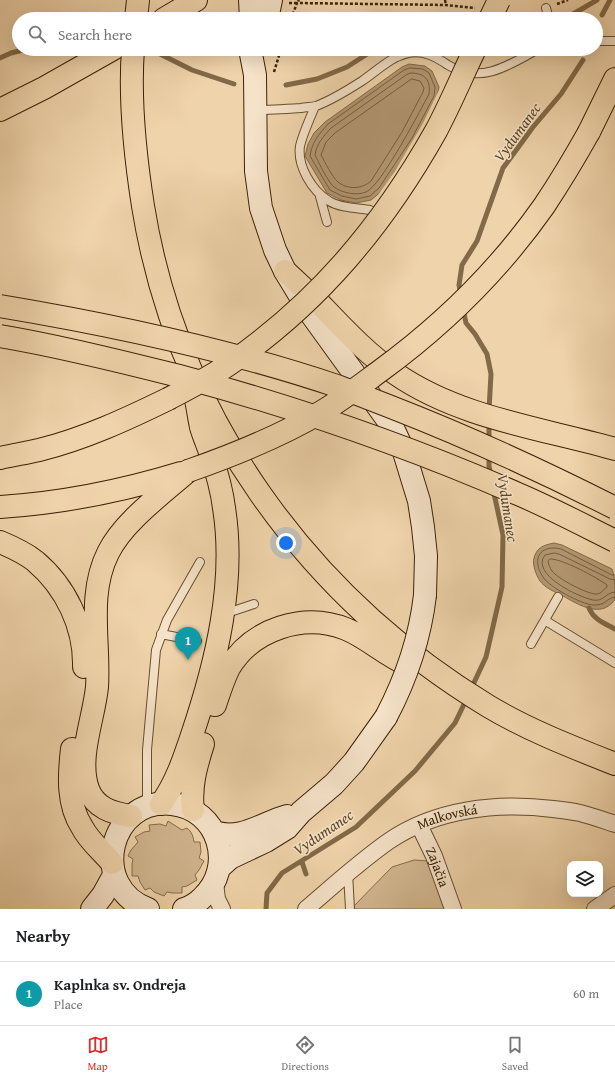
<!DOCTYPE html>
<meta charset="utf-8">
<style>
:root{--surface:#fff;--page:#f6f6f6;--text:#202124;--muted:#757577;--line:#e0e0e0;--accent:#d93025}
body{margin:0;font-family:"Gentium Book Plus",serif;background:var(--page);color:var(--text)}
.controls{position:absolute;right:12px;bottom:12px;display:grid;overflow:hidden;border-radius:8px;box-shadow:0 4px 16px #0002}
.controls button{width:36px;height:36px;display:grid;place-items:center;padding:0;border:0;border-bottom:1px solid var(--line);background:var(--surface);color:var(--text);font:20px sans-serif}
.you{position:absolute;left:286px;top:543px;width:14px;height:14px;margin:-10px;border:3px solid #fff;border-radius:50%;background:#1a73e8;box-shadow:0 0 0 6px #1a73e833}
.badge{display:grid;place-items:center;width:26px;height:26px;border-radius:50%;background:var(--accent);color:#fff;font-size:13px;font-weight:700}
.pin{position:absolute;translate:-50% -33px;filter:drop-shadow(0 1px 2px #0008)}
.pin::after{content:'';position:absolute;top:21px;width:14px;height:12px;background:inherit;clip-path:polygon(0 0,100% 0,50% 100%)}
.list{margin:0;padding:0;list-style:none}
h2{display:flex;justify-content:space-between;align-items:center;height:52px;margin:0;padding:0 16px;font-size:17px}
h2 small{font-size:13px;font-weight:400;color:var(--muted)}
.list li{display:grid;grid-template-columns:26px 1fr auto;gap:12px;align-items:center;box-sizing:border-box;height:64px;padding:0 16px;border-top:1px solid var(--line)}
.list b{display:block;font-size:15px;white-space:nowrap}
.list p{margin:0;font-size:13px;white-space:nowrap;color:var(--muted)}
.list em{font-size:13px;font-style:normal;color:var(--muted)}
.icon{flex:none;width:22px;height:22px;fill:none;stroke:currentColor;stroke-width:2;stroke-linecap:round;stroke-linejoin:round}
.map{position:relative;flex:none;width:615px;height:909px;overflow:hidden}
.search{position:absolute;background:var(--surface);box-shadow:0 4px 16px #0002;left:12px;right:12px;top:12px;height:44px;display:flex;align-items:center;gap:10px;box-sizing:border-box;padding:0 14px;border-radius:22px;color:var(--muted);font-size:15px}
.sheet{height:116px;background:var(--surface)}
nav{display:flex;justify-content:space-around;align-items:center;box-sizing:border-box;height:56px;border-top:1px solid var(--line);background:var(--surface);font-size:11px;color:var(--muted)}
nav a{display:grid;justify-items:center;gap:2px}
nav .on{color:var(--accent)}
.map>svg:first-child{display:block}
.green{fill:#d0b58e;stroke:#866c4a}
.water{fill:#b29772;stroke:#826947}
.pier{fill:#efd3aa}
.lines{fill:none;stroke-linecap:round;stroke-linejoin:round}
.shore{stroke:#765d3c;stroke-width:1}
.stream{stroke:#826947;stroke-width:5}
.lane-casing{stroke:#684f2f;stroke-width:10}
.street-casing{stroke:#684f2f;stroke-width:18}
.secondary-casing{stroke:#3b2306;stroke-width:24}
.highway-casing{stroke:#3b2306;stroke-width:24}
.path{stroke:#3b2306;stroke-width:2.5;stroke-dasharray:3 2;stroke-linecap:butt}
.lane{stroke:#f5e2c8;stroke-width:8}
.street{stroke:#f5e2c8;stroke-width:16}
.secondary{stroke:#f5e2c8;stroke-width:22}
.highway{stroke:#efd3aa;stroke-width:22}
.secondary-bridge-casing{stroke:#3b2306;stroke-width:24;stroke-linecap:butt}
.highway-bridge-casing{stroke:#3b2306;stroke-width:24;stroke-linecap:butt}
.secondary-bridge{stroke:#f5e2c8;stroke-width:22}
.highway-bridge{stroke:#efd3aa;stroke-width:22}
.labels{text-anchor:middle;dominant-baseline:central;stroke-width:3;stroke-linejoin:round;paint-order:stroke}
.street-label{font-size:14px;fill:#3b2306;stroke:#f5e2c8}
.water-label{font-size:15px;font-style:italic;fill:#5f4626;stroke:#f5e2c8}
</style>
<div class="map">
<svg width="615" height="909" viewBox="0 0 615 909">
<rect width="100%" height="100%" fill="#efd3aa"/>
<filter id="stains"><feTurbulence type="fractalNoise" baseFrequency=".005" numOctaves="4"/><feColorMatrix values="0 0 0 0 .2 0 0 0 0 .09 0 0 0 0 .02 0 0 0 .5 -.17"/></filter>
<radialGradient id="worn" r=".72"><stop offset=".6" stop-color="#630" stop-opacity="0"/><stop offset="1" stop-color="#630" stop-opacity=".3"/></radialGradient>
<!-- green -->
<path class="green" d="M168,821L182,830L187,828C192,832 193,836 194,842H200L201,852L199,858L204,861L199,870L195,875L197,880L187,886L182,887V893H172L167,892L164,896L154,892L150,888L145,890L140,882L138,876H132V864L133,859L128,856L131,850L138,842L135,837L144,832L150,831L149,825L160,824L166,826Z
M414,860L428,861L446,909H351L392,867Z"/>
<!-- water -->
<path class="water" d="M409,64L425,66L432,71L439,87L437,97L415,140L382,191L371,200L356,203L341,200L327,193L305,156L308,144L314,133L325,122L402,67Z
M554,543L562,545L612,569C615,576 615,588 615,596C615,600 614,601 611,604C597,617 576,603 563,596C555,592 545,588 540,581C536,575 532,564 534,558C537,547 544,545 554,543Z"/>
<!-- pier -->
<path class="pier" d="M441,86L439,98L417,141L384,192L376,198L395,171L423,123Z"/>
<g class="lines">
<!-- shore -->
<path class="shore" d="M410,68L423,69L429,73L435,87L434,96L412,138L379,188L370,196L356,199L342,196L330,190L310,156C312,142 319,134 328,124L404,70Z
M411,73C425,73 431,80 429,94C420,111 381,186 366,192C357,196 342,193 334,187C328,182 319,163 315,155C317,143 323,137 331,128L406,75Z
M412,79L420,81L424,88L423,92L402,132L371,181C362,189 348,190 338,182C332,177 325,162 321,155L326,142L335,133Z
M550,559C561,558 598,578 607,585V587C604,589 601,594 597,594C588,595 557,578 552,571C550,568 549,565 548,562Z
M615,575H612L561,549C540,544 531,559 543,577C549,587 581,604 593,605C606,606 606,598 615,597
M615,580L610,579L559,554L554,553L545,555C530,574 578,597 593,600C604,602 605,593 615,592"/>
<!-- stream -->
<path class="stream" d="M602,15L610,0
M563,19L568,17L597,0
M144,49L158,53L192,70L234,84
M0,58L11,53L27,49
M286,85L317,79L347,67L375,49
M461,295L459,285L462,265L477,241L503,168L533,127L561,94L583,60
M463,309L466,323L475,334L487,354L491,374L489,410
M489,442V422
M489,454V466L491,476
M589,608C594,620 604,623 615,629
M471,689L486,657L502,587L503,535L493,489
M302,862L306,874
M266,909L267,893L282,873L356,827L415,771L455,723L467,698"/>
<defs>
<path id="lane" d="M546,8L549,19
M596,41H615
M315,106C310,119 303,133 300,146C297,166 312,191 329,201C340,208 357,208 370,210
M256,110C271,110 286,109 301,108C306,107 312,107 316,106C332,100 348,90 362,81C377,71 390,57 408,53C424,50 436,57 448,65C480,85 510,65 538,49
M319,193L327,222
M224,614L254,604
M546,621L615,663
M161,634L197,641
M531,644L558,597
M147,806V750L156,650L167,620L200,562
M348,873L350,909"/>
<g id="street">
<path id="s1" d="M419,825L434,856L453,909"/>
<path d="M215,883L217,899L222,909"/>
<path id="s2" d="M306,909C333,886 359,862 389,841C436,809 497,802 553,809C562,810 571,811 580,813C592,816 603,820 615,824"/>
<path d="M595,909L615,895"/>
</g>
<path id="secondary" d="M250,0L251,19
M267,19L271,0
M250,49L255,75L256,171L261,208L275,250L285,271L311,314L392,426L404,452L419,501L423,527L426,556L425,595
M214,832C241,841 262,823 287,816
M220,867L230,858L266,841L287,828L301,812L334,784L354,762L386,717
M92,909L103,895L114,875
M148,909C88,887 109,797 172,804C219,809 236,867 202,898C197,903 191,907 184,909"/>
<path id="highway" d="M136,19L138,0
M164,19L196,0
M133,49C129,101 135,155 143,206C177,417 307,596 488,706C528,730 572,747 615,764
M0,110L44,88L113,49
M589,132L615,79
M285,271C297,282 309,293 320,304C345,330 366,353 396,374C460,418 541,428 615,449
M0,458C13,455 26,453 39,450C84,439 127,419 168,399
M0,507C62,503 122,491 181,473
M0,542C12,547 25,553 35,561C66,587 85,627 84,667
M215,705C219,693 223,680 229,668C252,629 304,612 346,629C368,638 385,655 406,664
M72,749C69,775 67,804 82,827C89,841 102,851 112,863
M161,804C176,783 184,759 192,735C216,664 236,583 224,508C222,491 217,473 211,455C208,446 204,437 201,427C199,418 198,409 196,400
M193,810C190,787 196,766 203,744
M131,816C112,813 95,808 88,789C77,758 94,718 97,687C100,642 87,595 108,553C123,522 162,494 188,471"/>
</defs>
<!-- lane casing -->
<use href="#lane" class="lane-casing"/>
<!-- street casing -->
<use href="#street" class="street-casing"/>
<!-- secondary casing -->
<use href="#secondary" class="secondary-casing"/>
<!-- highway casing -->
<use href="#highway" class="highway-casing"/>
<!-- path -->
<path class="path" d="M445,0L446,5
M289,3H297L299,0
M557,4L568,0
M511,16C520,18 528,17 536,13
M291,19L297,3L446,5L475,8
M274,72L281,49"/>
<!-- lane -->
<use href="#lane" class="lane"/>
<!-- street -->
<use href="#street" class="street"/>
<!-- secondary -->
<use href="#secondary" class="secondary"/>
<!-- highway -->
<use href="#highway" class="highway"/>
<defs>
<path id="secondary-bridge" d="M386,717C406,679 420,639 425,595"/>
<path id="highway-bridge" d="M490,19L499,0
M0,306C114,325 227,349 337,386C355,393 373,400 391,407C468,437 542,471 615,508
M0,336C60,346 120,361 179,376C295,407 408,446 518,494C551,508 583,525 615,541
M168,399C189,388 211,377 231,363C320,301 383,225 436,131C450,105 462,76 475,49
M188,471C234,455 281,436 323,411C343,399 361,385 380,371C443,325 499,270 544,206C560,182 575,157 589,132"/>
</defs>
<!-- secondary-bridge casing -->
<use href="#secondary-bridge" class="secondary-bridge-casing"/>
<!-- highway-bridge casing -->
<use href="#highway-bridge" class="highway-bridge-casing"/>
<!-- secondary-bridge -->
<use href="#secondary-bridge" class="secondary-bridge"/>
<!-- highway-bridge -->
<use href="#highway-bridge" class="highway-bridge"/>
</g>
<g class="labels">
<!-- street labels -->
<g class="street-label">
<text stroke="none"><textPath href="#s2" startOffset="171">Malkovská</textPath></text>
<text stroke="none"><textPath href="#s1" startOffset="46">Zajačia</textPath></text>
</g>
<!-- water labels -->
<g class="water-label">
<text transform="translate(517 132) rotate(-54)">Vydumanec</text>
<text transform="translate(508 508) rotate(81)">Vydumanec</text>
<text transform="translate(323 832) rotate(-34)">Vydumanec</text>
</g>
</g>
<rect width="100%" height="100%" filter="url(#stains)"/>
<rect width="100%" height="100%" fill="url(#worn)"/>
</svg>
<div class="controls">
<button><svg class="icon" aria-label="layers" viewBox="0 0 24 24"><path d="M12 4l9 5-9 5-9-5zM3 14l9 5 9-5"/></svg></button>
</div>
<div class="you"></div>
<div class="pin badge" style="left:188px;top:660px;background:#0f9aa8">1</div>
<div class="search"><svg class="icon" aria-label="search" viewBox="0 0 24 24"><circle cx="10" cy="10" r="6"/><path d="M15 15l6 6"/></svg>Search here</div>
</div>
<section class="sheet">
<h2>Nearby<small></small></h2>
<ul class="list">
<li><span class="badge" style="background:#0f9aa8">1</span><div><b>Kaplnka sv. Ondreja</b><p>Place</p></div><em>60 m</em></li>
</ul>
</section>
<nav>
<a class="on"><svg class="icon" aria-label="map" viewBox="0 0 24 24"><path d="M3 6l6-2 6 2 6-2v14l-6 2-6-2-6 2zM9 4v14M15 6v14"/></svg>Map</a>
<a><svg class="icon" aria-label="directions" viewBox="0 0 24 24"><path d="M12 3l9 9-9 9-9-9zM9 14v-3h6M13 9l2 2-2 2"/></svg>Directions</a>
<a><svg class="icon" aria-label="saved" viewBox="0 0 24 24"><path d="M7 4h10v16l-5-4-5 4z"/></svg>Saved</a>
</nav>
